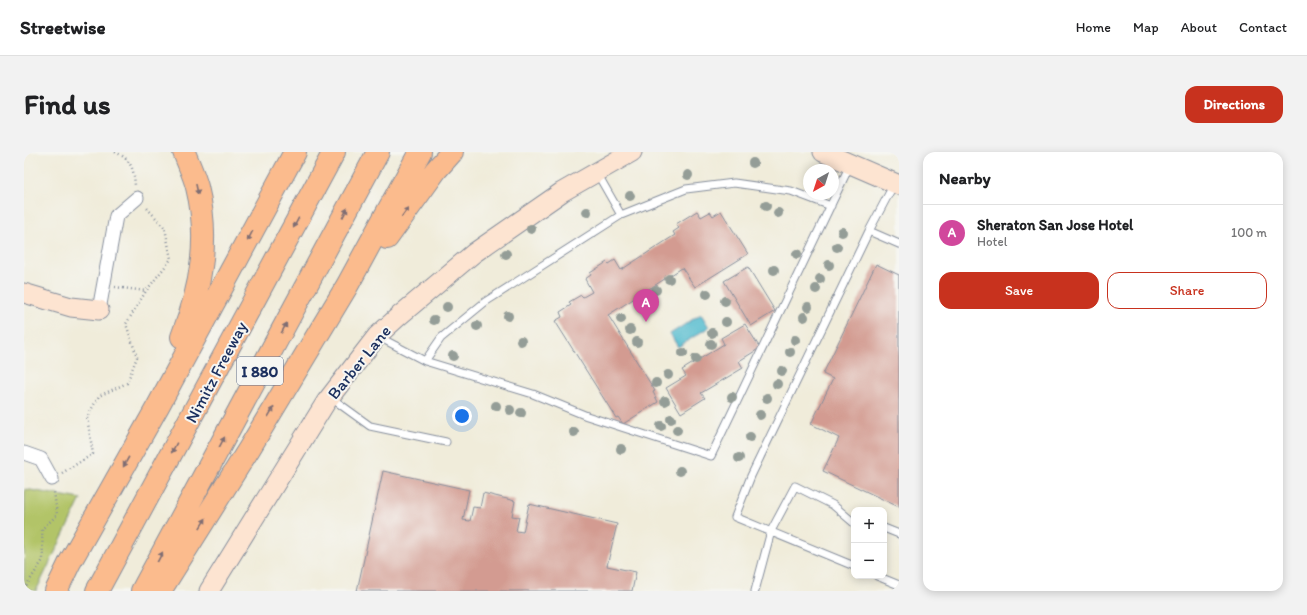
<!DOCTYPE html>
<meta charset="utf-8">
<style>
:root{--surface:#fff;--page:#f2f2f2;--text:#202124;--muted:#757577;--line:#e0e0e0;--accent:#c8321e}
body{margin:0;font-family:Itim,sans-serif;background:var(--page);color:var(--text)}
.controls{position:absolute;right:12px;bottom:12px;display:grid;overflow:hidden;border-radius:8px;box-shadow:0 2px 10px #0003}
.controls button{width:36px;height:36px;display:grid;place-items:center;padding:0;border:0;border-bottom:1px solid var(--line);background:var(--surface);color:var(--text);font:20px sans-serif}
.compass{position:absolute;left:779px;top:12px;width:36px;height:36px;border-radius:50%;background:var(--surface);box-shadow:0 2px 10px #0003;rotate:219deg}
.you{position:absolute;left:438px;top:264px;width:14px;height:14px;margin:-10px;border:3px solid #fff;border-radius:50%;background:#1a73e8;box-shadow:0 0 0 6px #1a73e833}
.badge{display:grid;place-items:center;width:26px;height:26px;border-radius:50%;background:var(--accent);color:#fff;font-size:13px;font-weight:700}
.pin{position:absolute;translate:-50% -33px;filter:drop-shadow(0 1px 2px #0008)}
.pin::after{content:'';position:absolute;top:21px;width:14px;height:12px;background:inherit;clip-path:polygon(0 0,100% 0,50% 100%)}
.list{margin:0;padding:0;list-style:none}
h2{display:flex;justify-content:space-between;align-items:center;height:52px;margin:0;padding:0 16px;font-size:17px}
h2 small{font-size:13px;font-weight:400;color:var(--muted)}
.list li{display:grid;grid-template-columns:26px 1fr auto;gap:12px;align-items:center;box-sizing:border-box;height:56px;padding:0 16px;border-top:1px solid var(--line)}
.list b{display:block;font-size:15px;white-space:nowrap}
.list p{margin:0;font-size:13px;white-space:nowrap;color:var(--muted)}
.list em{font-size:13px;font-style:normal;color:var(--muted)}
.actions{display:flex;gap:8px;padding:12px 16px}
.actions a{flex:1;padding:9px 0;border:1px solid var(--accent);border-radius:12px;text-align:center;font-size:14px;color:var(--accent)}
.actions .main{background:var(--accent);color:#fff}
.map{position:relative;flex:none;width:875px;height:439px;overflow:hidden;border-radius:12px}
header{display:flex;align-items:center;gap:24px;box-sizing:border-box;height:56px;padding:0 20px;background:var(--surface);border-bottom:1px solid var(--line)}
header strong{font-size:19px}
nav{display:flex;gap:22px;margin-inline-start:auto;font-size:14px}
.intro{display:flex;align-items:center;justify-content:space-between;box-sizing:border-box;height:96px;padding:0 24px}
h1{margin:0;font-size:28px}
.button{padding:10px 18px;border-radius:12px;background:var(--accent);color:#fff;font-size:14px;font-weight:700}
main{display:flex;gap:24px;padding:0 24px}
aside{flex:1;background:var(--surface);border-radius:12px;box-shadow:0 2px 10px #0003}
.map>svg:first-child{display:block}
.green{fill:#b2c467;stroke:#667a62}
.water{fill:#50bacd;stroke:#367496}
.building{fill:#d39b91}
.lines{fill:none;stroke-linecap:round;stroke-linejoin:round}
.lane-casing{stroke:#868e9c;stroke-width:9}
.street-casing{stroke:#868e9c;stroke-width:15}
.secondary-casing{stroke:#868e9c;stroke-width:21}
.highway-casing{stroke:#868e9c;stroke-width:24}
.path{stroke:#868e9c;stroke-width:2.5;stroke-dasharray:1 3;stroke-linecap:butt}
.lane{stroke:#fff;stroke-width:7}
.street{stroke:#fff;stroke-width:13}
.secondary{stroke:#fde4d1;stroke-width:19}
.highway{stroke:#fbbb8d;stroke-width:22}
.tree{fill:#949d97}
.oneway{fill:#806e73}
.labels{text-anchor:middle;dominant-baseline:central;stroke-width:4;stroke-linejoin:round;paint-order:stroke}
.shield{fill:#f6f6f2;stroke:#5d6b8a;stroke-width:1}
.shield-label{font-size:16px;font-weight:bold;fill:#1b2f5e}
.street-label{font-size:17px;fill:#1b2f5e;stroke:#f6f6f2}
</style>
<header>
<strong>Streetwise</strong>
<nav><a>Home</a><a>Map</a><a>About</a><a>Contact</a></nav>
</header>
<div class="intro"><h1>Find us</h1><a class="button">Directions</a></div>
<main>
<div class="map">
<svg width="875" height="439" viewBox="0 0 875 439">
<rect width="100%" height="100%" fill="#f6f6f2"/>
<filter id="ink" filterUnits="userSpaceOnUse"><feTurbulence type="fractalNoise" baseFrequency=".025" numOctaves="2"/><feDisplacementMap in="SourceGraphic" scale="8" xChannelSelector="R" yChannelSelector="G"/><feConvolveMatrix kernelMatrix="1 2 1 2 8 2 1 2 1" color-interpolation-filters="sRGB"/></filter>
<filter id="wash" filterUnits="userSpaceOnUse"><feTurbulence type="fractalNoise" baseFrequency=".012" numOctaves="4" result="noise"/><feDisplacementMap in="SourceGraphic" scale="16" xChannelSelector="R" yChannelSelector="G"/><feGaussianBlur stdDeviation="0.9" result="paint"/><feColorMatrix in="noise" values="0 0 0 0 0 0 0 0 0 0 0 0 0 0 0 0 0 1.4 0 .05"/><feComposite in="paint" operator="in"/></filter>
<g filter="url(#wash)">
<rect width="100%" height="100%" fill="#f0ecda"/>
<!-- green -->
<path class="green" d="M1,337L57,347L12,439H0Z"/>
<!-- water -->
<path class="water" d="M677,162L685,175L654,195L646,182Z"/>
<g id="blocks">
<!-- building -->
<path class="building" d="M673,59L677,65L686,60L689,64L697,59L724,102L671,135L658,116L584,163L631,239L629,240L634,250L599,272L594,265L592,266L531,169L538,165L536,160L547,153L545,150L557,143L559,145L568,140L561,127L567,123L566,121L583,110L585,112L591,108L597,118L651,83L649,80L655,76L652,72Z
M852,112L875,123V355L799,319L815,286L787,272L809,227L799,222Z
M724,115L751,159L727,174L700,129Z
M721,172L736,196L715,209L719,216L677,241L681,246L657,261L642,236L662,224L658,218L700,192L697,186Z
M359,319L445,338L439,368L446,369L449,355L456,356L459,341L491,349L488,364L495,365L492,379L499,380L505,352L593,372L583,414L612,420L608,439H333Z"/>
</g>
</g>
<g filter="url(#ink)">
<use href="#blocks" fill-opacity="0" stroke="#868e9c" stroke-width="1"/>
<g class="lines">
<defs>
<path id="lane" d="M597,63L662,37L710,31L767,39L807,54
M845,79L875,92
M353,184L401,209L417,186L461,150L597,63L573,21
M401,209L509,242L563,264L687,304L826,13
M306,245L346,274L422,290
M860,376L875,382
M830,414L711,365L727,324L845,79L870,32
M853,424L875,433
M731,439L747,379L771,334L809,353L830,371"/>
<path id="street" d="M75,158L92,64L113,46
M0,301L17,307L28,327"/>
<path id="secondary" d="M799,0L875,33
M0,141L47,155L75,158
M185,439L302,250L353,184L375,164L450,101L538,40L608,0"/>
<path id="highway" d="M363,86L412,18L428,0
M158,185C177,136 186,87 173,35C170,23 164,11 160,0
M32,439L46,410L134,254L271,0
M73,439L310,0
M118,439L354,0
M136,439L225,297L323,134L396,0"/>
</defs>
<!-- lane casing -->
<use href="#lane" class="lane-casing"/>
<!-- street casing -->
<use href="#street" class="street-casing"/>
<!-- secondary casing -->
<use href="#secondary" class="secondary-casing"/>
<!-- highway casing -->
<use href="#highway" class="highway-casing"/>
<!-- path -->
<path class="path" d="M91,0C107,7 110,17 111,34
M91,135L122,139
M38,321L69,302L63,265L75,244L103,231L113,205L102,172L122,139L147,107L141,76L122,55
M0,437L19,408L18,377L33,363L30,339"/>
<!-- lane -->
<use href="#lane" class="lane"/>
<!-- street -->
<use href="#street" class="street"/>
<!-- secondary -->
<use href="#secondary" class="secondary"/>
<!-- highway -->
<use href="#highway" class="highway"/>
</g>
<!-- trees -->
<g class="tree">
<circle cx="729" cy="11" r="5"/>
<circle cx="664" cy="23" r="5"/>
<circle cx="606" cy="44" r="5"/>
<circle cx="742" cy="54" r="5"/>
<circle cx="563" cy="60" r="5"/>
<circle cx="754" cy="61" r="5"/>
<circle cx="507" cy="77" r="5"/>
<circle cx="818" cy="80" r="5"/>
<circle cx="813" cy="95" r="5"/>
<circle cx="482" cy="102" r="5"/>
<circle cx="773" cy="102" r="5"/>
<circle cx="805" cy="113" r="5"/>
<circle cx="750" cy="118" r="5"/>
<circle cx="645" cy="127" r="5"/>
<circle cx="796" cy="127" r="5"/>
<circle cx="792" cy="137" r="5"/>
<circle cx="632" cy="138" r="5"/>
<circle cx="683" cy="142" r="5"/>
<circle cx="701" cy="149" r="5"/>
<circle cx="423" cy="155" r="5"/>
<circle cx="784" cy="155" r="5"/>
<circle cx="484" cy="164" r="5"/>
<circle cx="780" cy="165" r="5"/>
<circle cx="597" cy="167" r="5"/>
<circle cx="410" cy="168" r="5"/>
<circle cx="702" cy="170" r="5"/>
<circle cx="453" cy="174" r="5"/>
<circle cx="606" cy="178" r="5"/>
<circle cx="688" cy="181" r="5"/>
<circle cx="771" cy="188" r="5"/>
<circle cx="497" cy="189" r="5"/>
<circle cx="613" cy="190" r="5"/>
<circle cx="687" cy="192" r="5"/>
<circle cx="766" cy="200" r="5"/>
<circle cx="659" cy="201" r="5"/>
<circle cx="429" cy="204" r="5"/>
<circle cx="672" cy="207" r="5"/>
<circle cx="758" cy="219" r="5"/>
<circle cx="644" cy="223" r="5"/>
<circle cx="632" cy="231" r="5"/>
<circle cx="753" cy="232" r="5"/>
<circle cx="708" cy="245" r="5"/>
<circle cx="743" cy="246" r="5"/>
<circle cx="641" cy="249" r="5"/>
<circle cx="472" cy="254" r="5"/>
<circle cx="486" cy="258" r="5"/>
<circle cx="497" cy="261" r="5"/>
<circle cx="736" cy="263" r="5"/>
<circle cx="647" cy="267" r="5"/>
<circle cx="637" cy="274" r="5"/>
<circle cx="653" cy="278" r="5"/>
<circle cx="550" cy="280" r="5"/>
<circle cx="726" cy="285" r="5"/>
<circle cx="597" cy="297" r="5"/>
<circle cx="715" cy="306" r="5"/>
<circle cx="656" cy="319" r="5"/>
</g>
<!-- one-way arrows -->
<defs><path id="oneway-solid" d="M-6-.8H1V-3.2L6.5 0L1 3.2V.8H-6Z"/></defs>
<g class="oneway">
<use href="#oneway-solid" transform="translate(173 37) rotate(78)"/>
<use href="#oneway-solid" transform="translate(381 60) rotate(-54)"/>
<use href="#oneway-solid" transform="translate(321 61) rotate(-62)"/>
<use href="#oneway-solid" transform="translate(272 71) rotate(118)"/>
<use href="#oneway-solid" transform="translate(226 84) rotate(118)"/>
<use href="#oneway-solid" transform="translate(260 176) rotate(-62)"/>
<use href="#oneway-solid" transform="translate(247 260) rotate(-59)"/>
<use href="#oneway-solid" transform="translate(198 290) rotate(-62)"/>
<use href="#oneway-solid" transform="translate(150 296) rotate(118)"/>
<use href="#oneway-solid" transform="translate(102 310) rotate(119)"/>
<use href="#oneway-solid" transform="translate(179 371) rotate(-58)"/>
<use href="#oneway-solid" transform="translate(136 405) rotate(-62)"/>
</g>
</g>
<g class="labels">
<!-- shield labels -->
<rect class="shield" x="213" y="205" width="46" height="28" rx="3"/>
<g class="shield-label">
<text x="236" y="219">I 880</text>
</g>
<!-- street labels -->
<g class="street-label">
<text transform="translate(335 210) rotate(-51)">Barber Lane</text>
<text transform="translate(192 220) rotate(-62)">Nimitz Freeway</text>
</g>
</g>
</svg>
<div class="controls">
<button>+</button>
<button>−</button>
</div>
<svg class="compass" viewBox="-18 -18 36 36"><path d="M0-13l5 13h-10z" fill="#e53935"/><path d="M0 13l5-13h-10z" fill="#757577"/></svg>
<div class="you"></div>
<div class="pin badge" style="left:622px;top:170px;background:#d1479c">A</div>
</div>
<aside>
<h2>Nearby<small></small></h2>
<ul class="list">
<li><span class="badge" style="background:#d1479c">A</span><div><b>Sheraton San Jose Hotel</b><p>Hotel</p></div><em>100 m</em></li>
</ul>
<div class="actions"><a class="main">Save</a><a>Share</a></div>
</aside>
</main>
